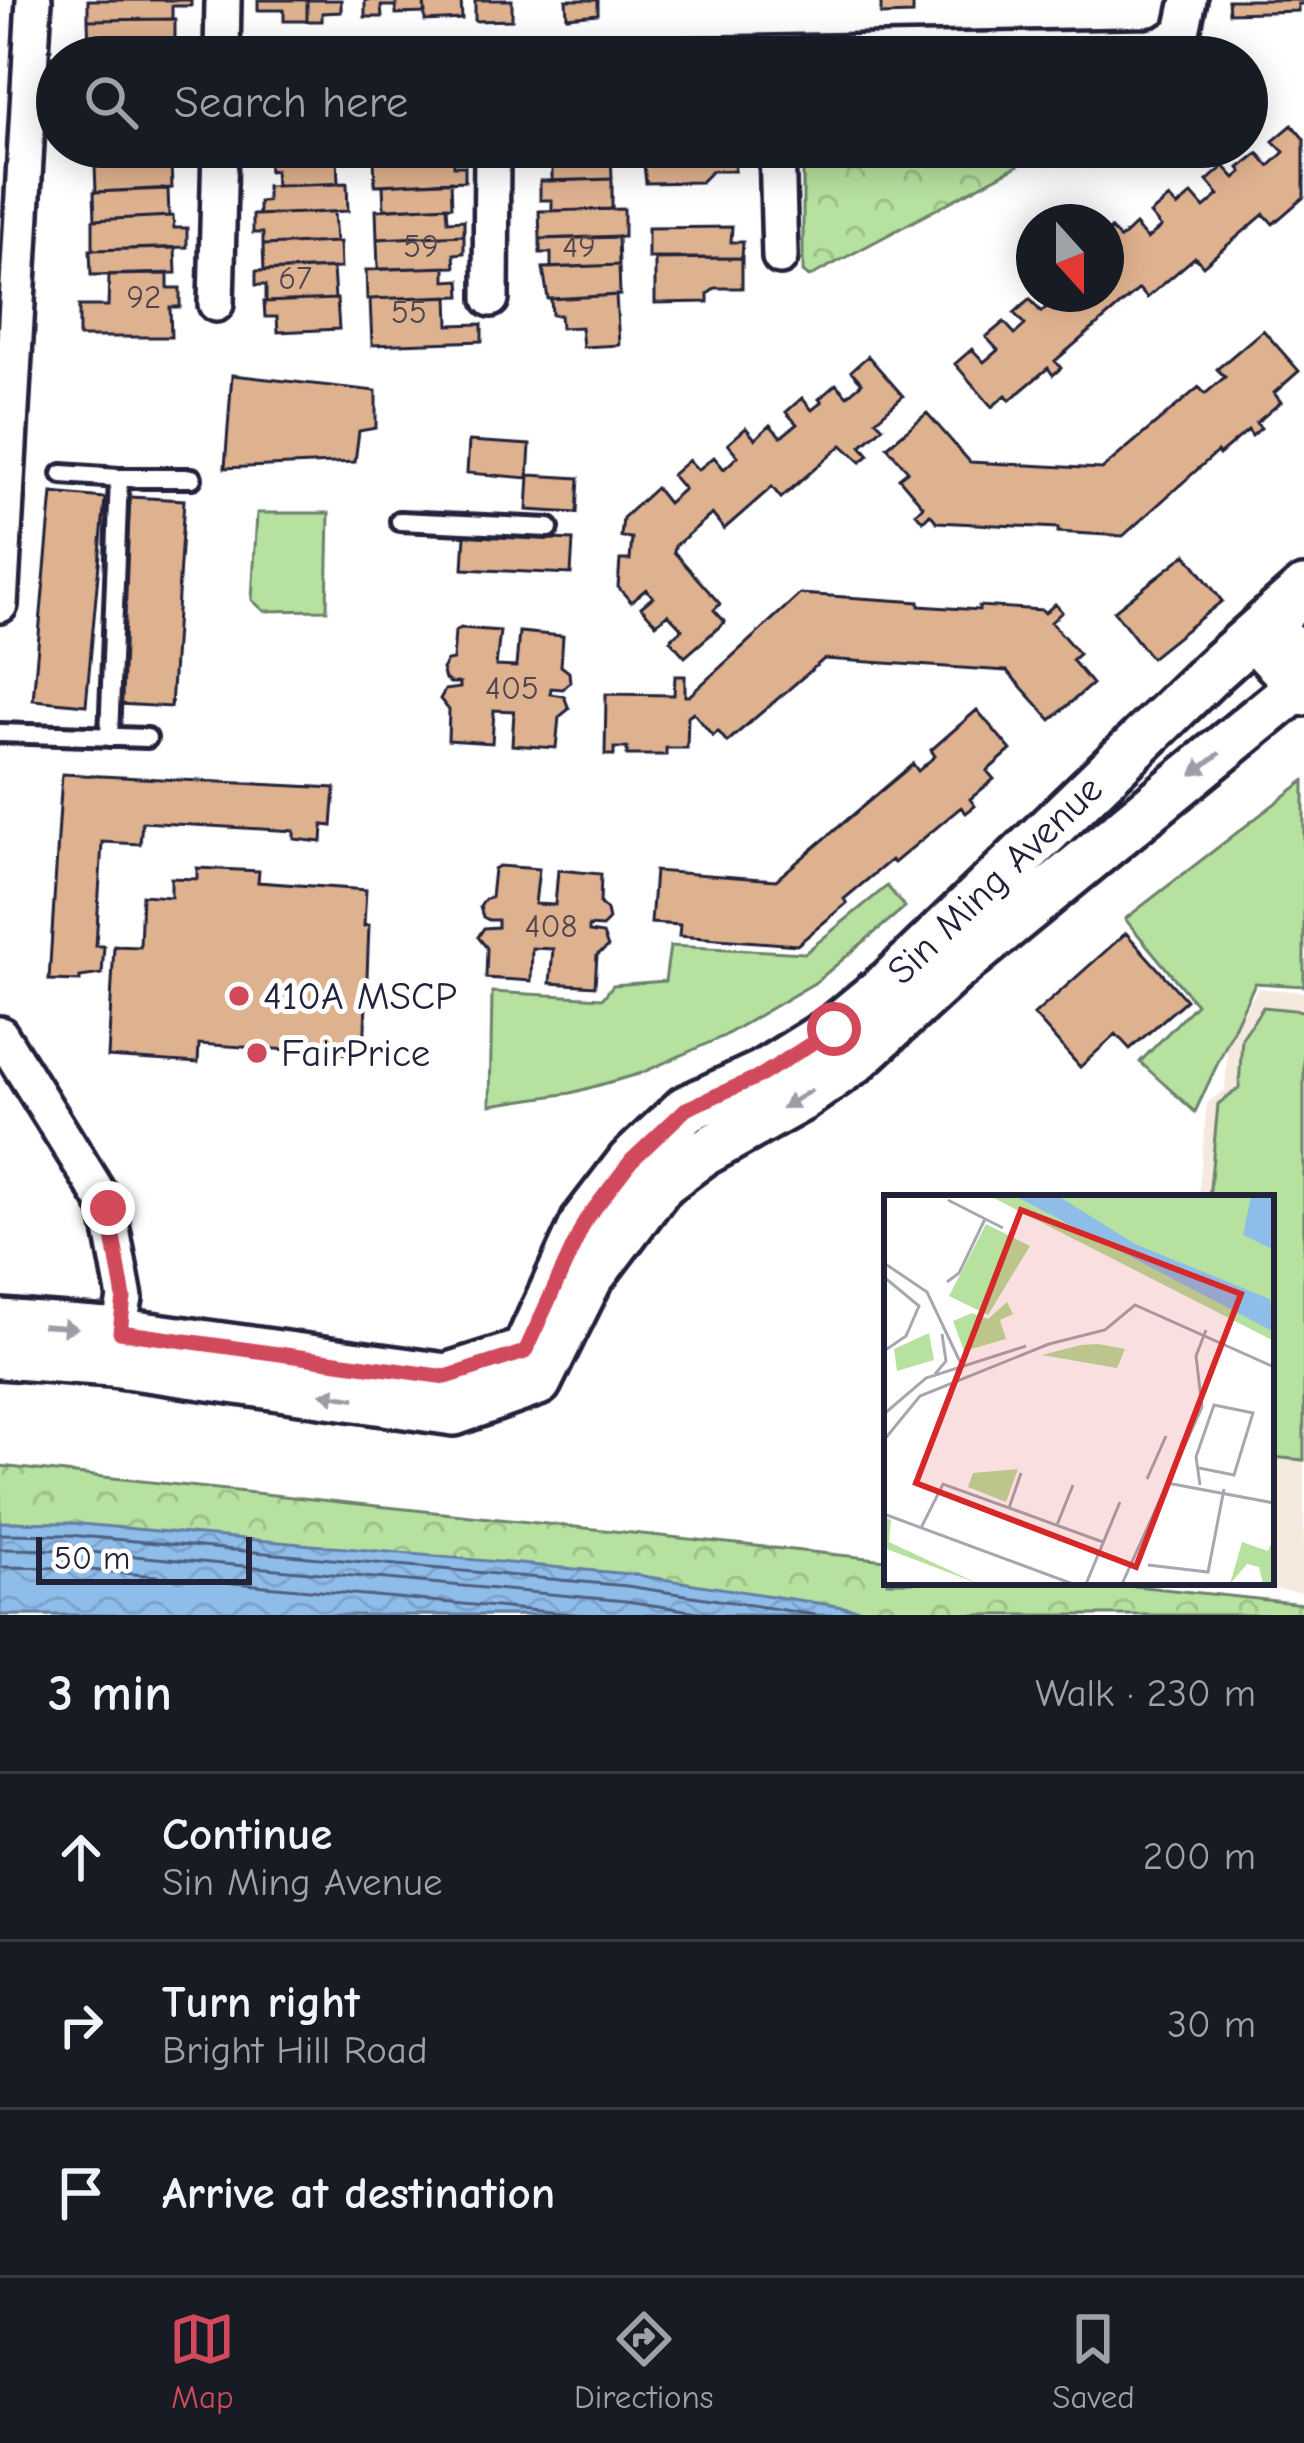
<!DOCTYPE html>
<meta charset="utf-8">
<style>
:root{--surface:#171b24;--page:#242831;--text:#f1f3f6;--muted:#9ea1a6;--line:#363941;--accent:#d1495b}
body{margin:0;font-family:"Comic Neue",sans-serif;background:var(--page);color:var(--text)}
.compass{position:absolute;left:1016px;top:204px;width:108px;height:108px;border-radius:50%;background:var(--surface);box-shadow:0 6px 30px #0003;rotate:159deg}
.scale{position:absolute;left:36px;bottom:30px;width:216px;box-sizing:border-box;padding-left:12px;border:6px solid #22223b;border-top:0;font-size:33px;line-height:42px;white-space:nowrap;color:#22223b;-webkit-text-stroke:9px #fff;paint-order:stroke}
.stop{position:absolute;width:36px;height:36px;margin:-27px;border:9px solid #d1495b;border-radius:50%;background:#fff}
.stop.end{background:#d1495b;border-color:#fff;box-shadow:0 3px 12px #0008}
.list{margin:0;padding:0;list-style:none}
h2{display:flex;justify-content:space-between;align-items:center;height:156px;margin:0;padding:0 48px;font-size:51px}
h2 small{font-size:39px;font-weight:400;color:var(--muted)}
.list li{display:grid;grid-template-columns:78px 1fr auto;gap:36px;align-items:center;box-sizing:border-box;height:168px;padding:0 48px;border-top:3px solid var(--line)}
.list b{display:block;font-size:45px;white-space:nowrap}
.list p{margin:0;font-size:39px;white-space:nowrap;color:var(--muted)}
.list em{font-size:39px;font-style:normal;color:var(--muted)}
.icon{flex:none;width:66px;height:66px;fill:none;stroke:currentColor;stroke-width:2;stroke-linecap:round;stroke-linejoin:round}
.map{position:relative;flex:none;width:1304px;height:1615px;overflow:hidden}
.search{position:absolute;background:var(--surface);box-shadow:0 6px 30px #0003;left:36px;right:36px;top:36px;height:132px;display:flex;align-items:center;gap:30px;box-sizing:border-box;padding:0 42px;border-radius:66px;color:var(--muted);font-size:45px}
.sheet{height:660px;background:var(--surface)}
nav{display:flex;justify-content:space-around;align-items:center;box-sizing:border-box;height:168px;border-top:3px solid var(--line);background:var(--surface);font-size:33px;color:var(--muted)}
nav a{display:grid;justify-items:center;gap:6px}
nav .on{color:var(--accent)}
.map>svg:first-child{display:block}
.built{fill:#f5e8dd}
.green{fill:#b7e19e;stroke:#6c826c;stroke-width:3}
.park{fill:url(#park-crowns);stroke:#6c826c;stroke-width:3}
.water{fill:url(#water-waves);stroke:#637fa3;stroke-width:3}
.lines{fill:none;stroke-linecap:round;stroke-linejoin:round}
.shore{stroke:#4e6081;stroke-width:3}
.building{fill:#dfb28f;stroke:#22223b;stroke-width:3}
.service-casing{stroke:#22223b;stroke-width:26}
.minor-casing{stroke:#22223b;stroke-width:42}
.secondary-casing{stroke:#22223b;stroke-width:54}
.service{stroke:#fff;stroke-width:16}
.minor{stroke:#fff;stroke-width:33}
.secondary{stroke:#fff;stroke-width:45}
.oneway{fill:#9c9ca7}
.route{stroke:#d1495b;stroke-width:15}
.poi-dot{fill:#d1495b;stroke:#fff;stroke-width:4.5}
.labels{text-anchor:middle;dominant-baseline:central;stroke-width:10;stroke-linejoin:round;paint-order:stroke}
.number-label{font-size:33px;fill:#514650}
.street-label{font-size:39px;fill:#22223b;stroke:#fff}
.poi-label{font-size:39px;fill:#22223b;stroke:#fff;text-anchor:start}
.inset-road{fill:none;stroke:#a7a7b1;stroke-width:3}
.view{fill:#d62828;fill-opacity:0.15;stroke:#d62828;stroke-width:6}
.inset-edge{fill:none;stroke:#22223b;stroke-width:6}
</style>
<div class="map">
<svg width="1304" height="1615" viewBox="0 0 1304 1615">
<defs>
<pattern id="park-crowns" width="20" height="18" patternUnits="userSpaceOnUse" patternTransform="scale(3)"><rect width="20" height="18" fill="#b7e19e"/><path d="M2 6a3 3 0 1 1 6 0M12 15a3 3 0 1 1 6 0" fill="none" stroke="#9dc189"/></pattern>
<pattern id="water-waves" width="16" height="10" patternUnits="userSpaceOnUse" patternTransform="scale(3)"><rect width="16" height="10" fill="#8fbde9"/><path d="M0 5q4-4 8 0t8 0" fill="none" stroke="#7ba2c9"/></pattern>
</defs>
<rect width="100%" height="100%" fill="#fff"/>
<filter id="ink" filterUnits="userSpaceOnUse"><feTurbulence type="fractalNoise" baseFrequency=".00833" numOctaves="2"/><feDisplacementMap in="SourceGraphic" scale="24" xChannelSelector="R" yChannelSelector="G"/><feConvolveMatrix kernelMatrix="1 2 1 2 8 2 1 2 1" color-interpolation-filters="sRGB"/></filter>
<g filter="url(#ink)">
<!-- built -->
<path class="built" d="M1258,988L1304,992V1593L1218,1582H1271V1198H1198L1207,1103L1225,1090L1228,1039Z"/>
<!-- green -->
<path class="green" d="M257,513H329L327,610L264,611L252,600Z
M1304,781V986L1255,983L1195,1112L1140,1062L1196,1004L1125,919Z
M887,886L905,907L816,982L724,1036L639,1074L571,1093L490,1105L492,992L603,998L613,985L665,981L670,946L805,953Z
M1263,1007L1304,1011V1460L1271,1457V1198H1209L1218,1104L1239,1088L1242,1038Z"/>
<!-- park -->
<path class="park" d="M803,147H1030V159L809,277L803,272Z
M0,1466L887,1560V1582H1098L1304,1604V1615H0Z"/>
<!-- water -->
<path class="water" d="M0,1522L70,1523L629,1574L895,1615H0Z"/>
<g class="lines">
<!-- shore -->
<path class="shore" d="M0,1534L69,1535L627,1586L816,1615
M0,1549L69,1550L626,1601L718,1615
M0,1567L68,1568L583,1615"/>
</g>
<!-- building -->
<path class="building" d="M88,0H191V6H172V19L88,20Z
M258,0H307V21H284V10H258Z
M307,0H341V12L322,13V21H307Z
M365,0H396V6H381L382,17H365Z
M396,0H424L425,13L396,14Z
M424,0H461L462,19L425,21Z
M475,0H512V20L475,21Z
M566,0H598V14L567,17Z
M881,0H913V14L881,15Z
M1228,0H1304V4H1298V11L1229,13Z
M175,19V49H89L88,20Z
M97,49L186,50V57H97Z
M1292,125L1304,139V197L1273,224L1264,214L1203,266L1195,257L1147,298L1139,289L1055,361L1061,368L1053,375L1048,368L1010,400L1006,395L992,407L955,364L972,349L984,362L998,350L986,337L1004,322L1015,334L1025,325L1014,313L1030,299L1041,312L1056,299L1051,294H1106V234L1111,229L1120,239L1135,225L1147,239L1161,227L1150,214L1169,198L1177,207L1192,194L1204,208L1219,195L1207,181L1224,166L1235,178L1242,172L1239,168L1258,153L1269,166L1284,152L1273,141Z
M95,147L179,148L180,162L95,165Z
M273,147H331L332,154L273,156Z
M373,147H454V153L374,156Z
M536,147H611V153H536Z
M642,147H742V155L734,154L735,171H712L701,182L646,183Z
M454,153V166H465V181L375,185L374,156Z
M547,153H611L612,179L552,181V165H547Z
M337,154L338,184L276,186L275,170L269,171L268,156Z
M171,162L172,188L96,192L95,165Z
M612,179V209L552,211V200H540V181Z
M451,181L452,206L384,209L383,185Z
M347,183L348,211L259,215V202L267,201V186Z
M168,189L169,216L95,220L94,192Z
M447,206L448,221L464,220V235L377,239L376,210Z
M624,209V237L540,239L539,211Z
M334,212L336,242L263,245V233H253V215Z
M173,216L174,228H187V247L93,250V220Z
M732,227L731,242H743L742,258H648V228Z
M464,235V253L454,254L455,267L378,269L377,239Z
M618,236L619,265L551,268V253H540V239Z
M340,242L341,268L264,271L263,245Z
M175,248L176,273L91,275L90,250Z
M742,258V288H715L708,294V302L655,303V259Z
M619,265L620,295L548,299L543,268Z
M445,267V281L460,280L461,296L367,299L366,270Z
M333,268L335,299L266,302V285H256V271Z
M168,274V288H180V307H170L171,337H79V306H108L109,275Z
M616,295L619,345L583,347L581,327L561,328L560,315H552L551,299Z
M448,296L449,325L482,324V341L372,345L370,299Z
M337,299L339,329L278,332L277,317H265L264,302Z
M1263,330L1299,371L1274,393L1281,402L1256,423L1261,428L1252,436L1248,430L1219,455L1217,452L1123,536L1058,532V528L937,522L930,514L923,521L916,513L923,506L899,478L908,471L887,447L927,413L970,462L1102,469L1199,387L1205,394L1225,377L1217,369Z
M868,356L903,396L876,420L883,427L861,446L869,455L861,462L842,445L781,498L772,487L724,529L712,514L675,546L674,552L720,604L714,610L725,622L685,657L670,640L682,629L668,614L656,624L641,607L653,597L646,589L631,602L618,587L620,560H630L632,538L621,537L623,518L656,488L668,503L684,489L672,475L689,460L698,470L714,457L724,469L738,456L728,444L746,428L755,439L770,425L781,437L797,424L786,412L802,398L812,410L822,402L819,399L836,384L847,396L862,383L851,371Z
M232,375L376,391V428L359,431L355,462L225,468Z
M469,441L530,445L528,478L467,473Z
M529,475L579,478L577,513L527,510Z
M52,493L105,498L86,705L33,700Z
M130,497L184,500L171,707L118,704Z
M465,535L573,540L571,574L463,569Z
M1186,554L1222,601L1151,658L1114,611Z
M800,594L919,602V606L979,610V606L1042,610L1045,613L1055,604L1062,612L1051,622L1079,654L1072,660L1092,684L1051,720L1007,671L824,659L727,742L718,731L713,736L693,712L688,716L687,748H666V755H627V748H614V755H605L606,694L674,695L675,676H685V696H689Z
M461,628L500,631L496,666L516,667L519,632L563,636L561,666L569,672L570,682L563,689L551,688L550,694L564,696L569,709L559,717L556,748L512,745L514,711L494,710L492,743L448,740L449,710L440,699L445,690L460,688V683H450L445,679L442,669L447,661L453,660L455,631Z
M977,710L1011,750L987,771L994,779L970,799L975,806L966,813L961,807L894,863L891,860L844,899L847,903L797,945L679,936L680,925L651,923L655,871L776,880L913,764L918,771L935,756L931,750Z
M62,774L335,788L332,826L323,825L322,842L294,839V831L142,822L140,844L102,842L96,946H104L102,974L80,977V981L49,980Z
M499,866L539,869L535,904L555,905L558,870L601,874L600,904L607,910L609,920L602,927L589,926V932L603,934L608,947L597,955L595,986L550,983L553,949L532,948L531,981L486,978L487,948L478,937L484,928L498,927V920H489L483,917L480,907L485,899L491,898L494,869Z
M197,868L259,871L258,882L366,890L364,926L369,925L364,1055L199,1044L198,1063L108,1057L114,946L140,947L142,895L171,897V878L197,879Z
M1126,933L1186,1000L1130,1049L1116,1034L1080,1067L1034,1015Z"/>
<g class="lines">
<defs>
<path id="service" d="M62,474L119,478H192
M400,521L549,528
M0,733L147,738
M109,737L119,478"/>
<path id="minor" d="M222,57L223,0
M621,57L1150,47L1164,44L1182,32L1189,0
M777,147L780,257
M491,299L492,147
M216,304L220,147
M0,605L34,0
M1270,620L1304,653
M1248,640L1304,698
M0,1034L108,1208L125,1298L115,1350"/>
<path id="secondary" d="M0,1323L120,1332L446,1377L525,1352L585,1221L631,1161L686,1109L762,1074L834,1029L892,981L1214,670L1304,590
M0,1355L112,1363L454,1412L538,1382L589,1279L661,1184L701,1154L801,1098L855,1060L952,971L1304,682"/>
</defs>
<!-- service casing -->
<use href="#service" class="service-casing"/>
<!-- minor casing -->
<use href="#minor" class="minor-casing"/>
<!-- secondary casing -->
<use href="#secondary" class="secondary-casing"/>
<!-- service -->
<use href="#service" class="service"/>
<!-- minor -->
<use href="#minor" class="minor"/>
<!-- secondary -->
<use href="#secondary" class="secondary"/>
</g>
<!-- one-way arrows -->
<defs><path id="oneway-solid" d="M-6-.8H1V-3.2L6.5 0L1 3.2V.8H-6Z" transform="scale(3)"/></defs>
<g class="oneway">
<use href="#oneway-solid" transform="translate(1206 764) rotate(142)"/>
<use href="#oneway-solid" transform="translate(797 1099) rotate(149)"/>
<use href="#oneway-solid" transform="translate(60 1327) rotate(4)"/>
<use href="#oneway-solid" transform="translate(338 1396) rotate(-172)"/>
</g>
</g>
<g class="lines" filter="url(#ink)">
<!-- route -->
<path class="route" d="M108,1208L124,1298L120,1332L446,1377L525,1352L585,1221L631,1161L686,1109L762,1075L834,1029"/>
</g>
<!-- markers -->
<g class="poi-dot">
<circle cx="239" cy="996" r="12"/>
<circle cx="257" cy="1053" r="12"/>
</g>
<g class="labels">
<!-- number labels -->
<g class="number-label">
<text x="421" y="246">59</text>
<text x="579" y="246">49</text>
<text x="295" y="278">67</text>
<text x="144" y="297">92</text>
<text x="409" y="312">55</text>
<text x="512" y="688">405</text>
<text x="551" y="926">408</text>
</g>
<!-- street labels -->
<g class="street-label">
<text transform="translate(995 880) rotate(-44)">Sin Ming Avenue</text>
</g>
<!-- poi labels -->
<g class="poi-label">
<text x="263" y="996">410A MSCP</text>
<text x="281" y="1053">FairPrice</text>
</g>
</g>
<!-- overview -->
<g transform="translate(884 1195)">
<rect width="390" height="390" fill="#fff"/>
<path d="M102,29L146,51L104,120L65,101ZM123,107L129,119L116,125L122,144L80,156L69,126L88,118L104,124ZM45,138L50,165L13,176L10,154ZM197,150L214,149L241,154L233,173L158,160ZM0,322L7,325L5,347L95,389L0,353ZM390,342V389H379L375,372L363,369L346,389L358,347L384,356Z" fill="#b7e19e"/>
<path d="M106,1H390V146L133,15ZM134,274L122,307L84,292L89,278Z" fill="#b7e19e"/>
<path d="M131,1H174L251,49L386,104L390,137ZM367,1H390V55L359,40Z" fill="#8fbde9"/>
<path class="inset-road" d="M64,5L119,33M0,68L43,97L79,173M0,82L35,111L22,141L0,156M63,87L75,78L101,24M51,179L62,166L58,139M0,219L42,183L142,151M0,245L36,201L165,149L221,135L251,110L390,172M315,273L350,280L369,218L330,210L312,262L316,290M263,284L282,241M283,288L390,308M125,313L137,278M0,319L189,389M173,330L189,290M37,333L59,289L219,347M264,370L324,377L340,294M202,389L236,307M238,389L318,212L312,161L322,135"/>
<path class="view" d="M137,15L357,99L252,372L32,288Z"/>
<rect width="390" height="390" class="inset-edge"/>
</g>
</svg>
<svg class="compass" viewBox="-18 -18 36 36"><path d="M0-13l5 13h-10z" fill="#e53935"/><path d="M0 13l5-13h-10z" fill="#9ea1a6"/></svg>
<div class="scale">50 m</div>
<div class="stop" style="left:834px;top:1029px"></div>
<div class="stop end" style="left:108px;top:1208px"></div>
<div class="search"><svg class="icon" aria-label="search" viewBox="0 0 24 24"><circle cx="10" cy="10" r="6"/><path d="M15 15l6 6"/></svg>Search here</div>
</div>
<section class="sheet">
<h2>3 min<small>Walk · 230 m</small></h2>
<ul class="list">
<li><svg class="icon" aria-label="ahead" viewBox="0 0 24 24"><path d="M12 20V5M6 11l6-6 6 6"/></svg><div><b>Continue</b><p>Sin Ming Avenue</p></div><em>200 m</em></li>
<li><svg class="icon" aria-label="right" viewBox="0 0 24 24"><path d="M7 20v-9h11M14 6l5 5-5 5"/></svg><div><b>Turn right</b><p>Bright Hill Road</p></div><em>30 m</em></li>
<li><svg class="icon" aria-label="arrive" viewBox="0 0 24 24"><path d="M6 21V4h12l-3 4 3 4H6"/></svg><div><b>Arrive at destination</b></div></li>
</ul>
</section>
<nav>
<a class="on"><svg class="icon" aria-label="map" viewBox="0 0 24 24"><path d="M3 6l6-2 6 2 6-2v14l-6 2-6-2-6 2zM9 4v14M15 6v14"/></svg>Map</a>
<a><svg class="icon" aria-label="directions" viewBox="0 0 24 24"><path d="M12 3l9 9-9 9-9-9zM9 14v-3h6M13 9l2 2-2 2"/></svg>Directions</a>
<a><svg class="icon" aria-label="saved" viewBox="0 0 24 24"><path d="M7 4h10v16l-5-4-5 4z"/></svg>Saved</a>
</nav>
